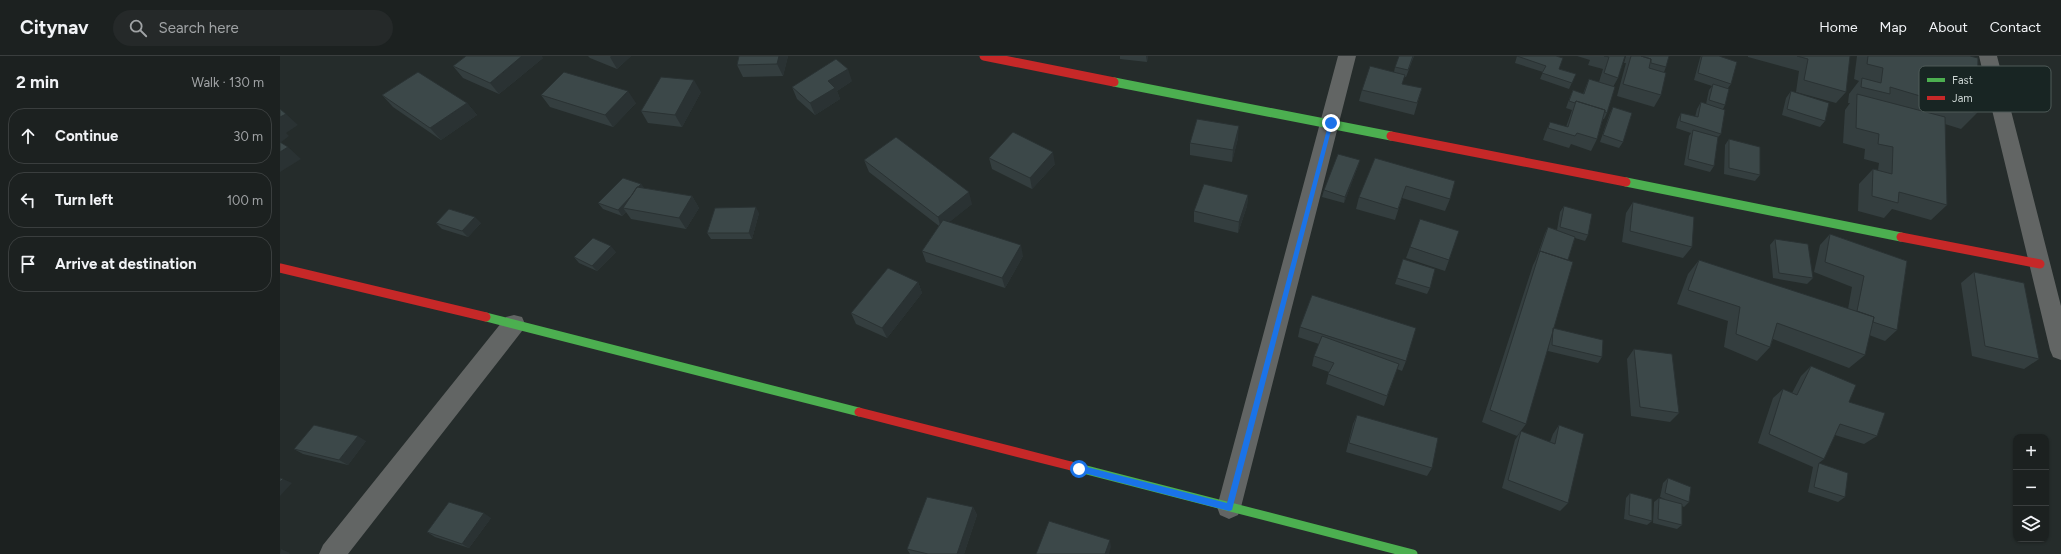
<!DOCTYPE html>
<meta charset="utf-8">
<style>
:root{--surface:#1c2120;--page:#252929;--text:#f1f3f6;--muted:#a0a3a5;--line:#3a3e3e}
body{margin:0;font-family:Figtree,sans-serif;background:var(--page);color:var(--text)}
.controls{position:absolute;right:12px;bottom:12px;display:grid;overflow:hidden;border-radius:8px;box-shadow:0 1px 3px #0004}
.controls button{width:36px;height:36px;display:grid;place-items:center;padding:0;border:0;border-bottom:1px solid var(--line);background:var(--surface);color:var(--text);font:20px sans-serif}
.stop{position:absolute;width:12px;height:12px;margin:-9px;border:3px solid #1a73e8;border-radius:50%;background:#fff}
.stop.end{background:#1a73e8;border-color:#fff;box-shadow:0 1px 4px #0008}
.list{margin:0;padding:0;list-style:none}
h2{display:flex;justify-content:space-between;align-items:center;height:52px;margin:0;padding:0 16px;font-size:17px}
h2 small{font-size:13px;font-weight:400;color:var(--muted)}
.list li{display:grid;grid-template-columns:26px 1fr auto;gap:12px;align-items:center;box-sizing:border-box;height:56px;margin:0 8px 8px;padding:0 8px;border:1px solid var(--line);border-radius:16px}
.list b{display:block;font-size:15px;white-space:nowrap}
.list em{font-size:13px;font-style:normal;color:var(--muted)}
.icon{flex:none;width:22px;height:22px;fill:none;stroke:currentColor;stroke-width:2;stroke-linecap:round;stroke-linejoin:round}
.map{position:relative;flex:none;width:1781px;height:498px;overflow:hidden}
header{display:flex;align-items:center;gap:24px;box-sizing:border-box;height:56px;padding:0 20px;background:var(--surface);border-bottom:1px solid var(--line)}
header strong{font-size:19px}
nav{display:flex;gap:22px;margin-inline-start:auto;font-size:14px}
.search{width:280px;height:36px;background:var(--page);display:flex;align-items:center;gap:10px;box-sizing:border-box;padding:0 14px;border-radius:22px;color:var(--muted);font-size:15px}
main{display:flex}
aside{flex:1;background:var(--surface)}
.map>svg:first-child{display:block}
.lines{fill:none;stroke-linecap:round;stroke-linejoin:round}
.street{fill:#626564;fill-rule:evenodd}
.fast{stroke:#4caf50;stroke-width:9}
.jam{stroke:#c62828;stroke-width:9}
.wall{fill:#343e3f}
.shaded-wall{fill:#2a3233}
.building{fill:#3c4849;stroke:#2a3233}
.route{fill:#1a73e8}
.key{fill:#182523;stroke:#4e5a58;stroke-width:1}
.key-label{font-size:11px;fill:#cbd4d2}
</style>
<header>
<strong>Citynav</strong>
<div class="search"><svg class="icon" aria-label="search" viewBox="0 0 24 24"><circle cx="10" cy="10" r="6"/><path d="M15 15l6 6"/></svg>Search here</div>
<nav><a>Home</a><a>Map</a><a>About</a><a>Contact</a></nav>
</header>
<main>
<aside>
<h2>2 min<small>Walk · 130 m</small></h2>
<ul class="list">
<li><svg class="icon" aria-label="ahead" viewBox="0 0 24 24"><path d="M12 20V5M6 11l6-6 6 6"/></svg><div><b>Continue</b></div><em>30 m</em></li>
<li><svg class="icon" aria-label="left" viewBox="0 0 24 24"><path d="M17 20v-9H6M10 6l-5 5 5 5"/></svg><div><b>Turn left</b></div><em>100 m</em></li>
<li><svg class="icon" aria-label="arrive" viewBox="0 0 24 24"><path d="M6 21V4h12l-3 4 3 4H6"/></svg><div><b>Arrive at destination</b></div></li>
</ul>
</aside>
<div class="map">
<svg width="1781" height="498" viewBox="0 0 1781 498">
<rect width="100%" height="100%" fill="#252c2b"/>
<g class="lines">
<!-- street -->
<path class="street" d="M1058,0H1076L961,451L958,459L949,463L940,459L937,451Z
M1699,0H1717L1781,250V304L1773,301L1770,294Z
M234,259L242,261L245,268L242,275L68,498H39L43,489L226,261Z"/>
<!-- fast -->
<path class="fast" d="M834,26L1111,80
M1346,126L1621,181
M206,261L579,356
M791,410L1133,498"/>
<!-- jam -->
<path class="jam" d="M704,0L834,26
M1111,80L1346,126
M1621,181L1760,208
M0,212L206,261
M579,356L791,410"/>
</g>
<!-- wall -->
<path class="wall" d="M308,0H351L337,13L310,2Z
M508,0L503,20L463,21L457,9Z
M840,0H868L867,6L840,3Z
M1134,0L1126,21L1124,20L1122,28L1142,32L1134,59L1079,45L1082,34L1114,16L1115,11Z
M1237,0L1296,18L1289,33L1260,23L1263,16L1235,7Z
M1297,0H1345L1338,22L1333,31L1327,57L1324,63H1323L1317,83L1311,95L1291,88L1289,92L1263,84L1265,78L1270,66L1286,71L1292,54L1286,52L1290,41L1293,34L1303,38L1306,30L1309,23L1319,26L1323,13L1308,9L1310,4Z
M1346,0H1389L1386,11L1384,16L1381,39L1374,51L1337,40L1346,7H1344Z
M1421,0H1439L1451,28L1448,32L1445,49L1443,53L1441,78L1438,81L1434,110L1430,116L1404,109L1409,80L1411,77L1396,72L1398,63L1401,57L1415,61L1417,53L1421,46L1426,48L1429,34L1432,30L1414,24L1420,2Z
M1468,0H1570L1566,36L1556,47L1516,36L1519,15L1468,1Z
M1577,0H1690L1697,57L1681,73L1665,68L1667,149L1651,164L1612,153L1604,162L1578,155L1579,128L1593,113L1598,114L1599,107L1584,103L1585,93L1563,87L1565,54L1570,47H1568L1569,38L1579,25L1574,23Z
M263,2L219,38L183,22L173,10Z
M572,25L557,35L560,43L535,59L517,43L512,31Z
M1511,35L1545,65L1540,71L1502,59L1506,42Z
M421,36L402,71L368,67L361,55Z
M102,39L187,47L197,59L161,84L113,51Z
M261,39L356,47L333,71L270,51Z
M1333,51L1343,86L1339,92L1320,86L1330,57Z
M958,82L952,106L910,99V87Z
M1449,83L1480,119L1475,125L1444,118L1445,89Z
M709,102L775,108L752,133L712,113Z
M1095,102L1170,143L1165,155L1122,142L1115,164L1076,153L1079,141Z
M584,104L692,148L669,166L743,200L725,232L646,206L642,195L659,170L589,116Z
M1080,104L1078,110L1064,147L1042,141L1044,134Z
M361,128L364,132L412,140L419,152L406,173L351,163L346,156L342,160L323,153L318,147Z
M968,139L967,150L958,177L914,166V155Z
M1353,146L1412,191L1403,202L1342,186L1346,157Z
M1284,150L1308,179L1305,185L1295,182L1288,204L1273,272L1322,301L1318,307L1268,295L1269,287L1246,368L1237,380L1202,366L1253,209L1256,203L1265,177L1268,171L1277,174L1280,156Z
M479,157L472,183H431L427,177Z
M156,167H201L188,181L162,173Z
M1550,178L1627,205L1617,274L1605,285L1589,279L1585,299L1569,312L1493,283L1490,291L1477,305L1444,291L1448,265L1397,248L1408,218L1419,204L1568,253L1572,231L1534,216L1540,189Z
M1495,183L1533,222L1527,228L1493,222L1490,189Z
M1130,191L1169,204L1165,215L1126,202Z
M336,196L317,215L299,207L294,201Z
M1123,203L1150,232L1147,238L1115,228Z
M1694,216L1759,303L1744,313L1692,300L1681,227Z
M638,226L642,237L607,282L576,268L571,257Z
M1020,271L1126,305L1122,315L1117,313L1104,350L1046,328L1049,316L1032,310L1034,300L1039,288L1018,281Z
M1354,293L1399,357L1390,366L1351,360L1347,303Z
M1531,310L1569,346L1597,380L1584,388L1555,379L1544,403L1539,407L1565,441L1558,446L1528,436L1533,411L1478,387L1493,342L1503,333L1512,337L1521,320Z
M1077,359L1152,412L1147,420L1066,396L1073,368Z
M1279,369L1288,447L1280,455L1222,432L1235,384L1241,375L1270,386L1273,378Z
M86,385L68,409L23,398L14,393Z
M1388,422L1409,446L1404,451L1402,450V469L1397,473L1373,467L1374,446L1379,442L1385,443L1380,441L1383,427Z
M1350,437L1372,465L1367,469L1344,463L1346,442Z
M693,451L697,459L684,498H630L627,493Z
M211,462L189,492L155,481L147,476Z"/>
<!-- shaded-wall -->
<path class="shaded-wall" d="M242,0H262L263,2L219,38L210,27Z
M331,0H351L337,13L330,1Z
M499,0H508L503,20L497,8Z
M866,0H868L867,6Z
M568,13L572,25L557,35L560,43L535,59L530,47L548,25Z
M414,24L421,36L402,71L395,59Z
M348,35L356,47L333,71L325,59Z
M187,47L197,59L161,84L150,72Z
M6,58L18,69L6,77L9,80L0,87V61Z
M959,70L958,82L952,106L953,94Z
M8,91L21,103L0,116V96Z
M773,96L775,108L752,133L750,122Z
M1080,104L1078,110L1064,147L1065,141Z
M361,128L366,134L343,152L346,156L342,160L338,154Z
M689,136L692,148L661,173L658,161Z
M968,139L967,150L958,177L959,166Z
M412,140L419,152L406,173L399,162Z
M476,151L479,157L472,183L469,177Z
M195,161L201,167L188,181L182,175Z
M741,189L743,200L725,232L722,222Z
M331,190L336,196L317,215L312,210Z
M638,226L642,237L607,282L602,272Z
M78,380L86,385L68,409L59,404Z
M3,423L12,427L0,440V426Z
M693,451L697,459L684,498H677Z
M204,457L211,462L189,492L182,488Z
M830,484L831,491L829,498H825Z
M1,493L10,497L9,498H0Z"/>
<!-- building -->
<path class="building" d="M186,0H242L210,27L173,10Z
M459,0H499L497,8L457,9Z
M1119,0H1133L1128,14L1115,11Z
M1237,0H1276L1283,2L1279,13L1296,18L1292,27L1262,17L1266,10Z
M1324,0H1345L1338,22L1324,17L1329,1Z
M1351,0H1361L1371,3L1369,12L1386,17L1381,39L1343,28Z
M1361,0H1389L1386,11L1371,7V3Z
M1422,0H1439L1457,6L1451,28L1418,17Z
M1517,0H1570L1566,36L1524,24L1528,3Z
M1588,0H1690L1698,2L1697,57L1610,31V38L1581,31L1582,22L1601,27L1603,12L1587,8Z
M556,3L568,13L548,25L555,32L530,47L512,31Z
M1090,10L1125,19L1122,28L1142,32L1137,47L1082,34Z
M138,16L187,47L150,72L102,39Z
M284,16L348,35L325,59L261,39Z
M381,21L414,24L395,59L361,55Z
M1309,23L1335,31L1327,57L1325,56V54L1296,45L1295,47L1289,45L1293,34L1304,38Z
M1433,28L1449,33L1445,49L1429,44Z
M1511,35L1549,47L1545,65L1507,53Z
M1577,38L1665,61L1667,149L1619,136L1618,147L1592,140L1593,113L1612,118L1613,91L1598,88L1599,78L1576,72Z
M1296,45L1325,54L1317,83L1297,77L1295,80L1268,72L1270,66L1288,71Z
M1421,46L1445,54L1441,78L1400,65L1401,57L1418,61Z
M1333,51L1352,57L1343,86L1323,79Z
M0,53L6,58L0,61Z
M917,63L959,70L953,94L910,87Z
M1413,74L1438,81L1434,110L1408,103Z
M733,76L773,96L750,122L709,102Z
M616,81L689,136L658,161L584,104Z
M1449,83L1480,91V119L1449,112Z
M0,86L8,91L0,96Z
M1058,98L1080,104L1065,141L1044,134Z
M1095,102L1175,125L1170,143L1126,130L1118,153L1079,141Z
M343,122L361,128L358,131H357L352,139L338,154L318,147Z
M924,128L968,139L959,166L914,155Z
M357,131L412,140L399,162L343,152Z
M1353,146L1414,161L1412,191L1350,175Z
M1284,150L1312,158L1308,179L1280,171Z
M476,151L469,177H427L435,152Z
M169,153L195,161L182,175L156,167Z
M1140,163L1179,175L1169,204L1130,191Z
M663,164L741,189L722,222L642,195Z
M1268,171L1295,181L1288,204L1260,195L1259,197Z
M1550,178L1627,205L1617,274L1593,266L1594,261L1577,255L1584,220L1545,206Z
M313,182L331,190L312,210L294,201Z
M1495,183L1528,188L1533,222L1499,217Z
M1260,195L1293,206L1246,368L1210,354Z
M1123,203L1155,213L1150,232L1117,222Z
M1419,204L1594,261L1585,299L1497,267L1490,291L1456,278L1460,251L1408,234Z
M608,212L638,226L602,272L571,257Z
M1694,216L1744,227L1759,303L1705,290Z
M1032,239L1136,272L1126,305L1020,271Z
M1273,272L1323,284L1322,301L1272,289Z
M1042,280L1119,308L1107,340L1048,318L1054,307L1034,300Z
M1354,293L1392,298L1399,357L1360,351Z
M1531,310L1576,329L1569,346L1605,357L1597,380L1560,368L1544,403L1489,378L1503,333L1517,339Z
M1077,359L1158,382L1152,412L1069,387Z
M34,369L78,380L59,404L14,393Z
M1279,369L1304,378L1288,447L1228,424L1241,375L1275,388Z
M1539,407L1568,417L1565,441L1534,431Z
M0,422L3,423L0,426Z
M1388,422L1411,431L1409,446L1385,437Z
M1350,437L1372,443V465L1349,459Z
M647,441L693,451L677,498H648L627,493Z
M1379,442L1402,448V469L1378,463Z
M169,446L204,457L182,488L147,476Z
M769,465L830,484L825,498H756Z"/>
<!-- route -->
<path class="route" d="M1049,66L1053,67L952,454L949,455L796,415L795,413L799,409L947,447Z"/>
<!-- legend -->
<rect x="1639" y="10" width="132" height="46" rx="6" class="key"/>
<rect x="1647" y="22" width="18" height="4" fill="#4caf50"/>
<rect x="1647" y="40" width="18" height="4" fill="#c62828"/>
<g class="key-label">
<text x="1672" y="28">Fast</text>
<text x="1672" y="46">Jam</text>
</g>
</svg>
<div class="controls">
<button>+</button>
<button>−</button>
<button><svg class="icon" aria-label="layers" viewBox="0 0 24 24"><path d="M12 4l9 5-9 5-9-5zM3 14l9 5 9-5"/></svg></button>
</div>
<div class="stop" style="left:799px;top:413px"></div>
<div class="stop end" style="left:1051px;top:67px"></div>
</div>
</main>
